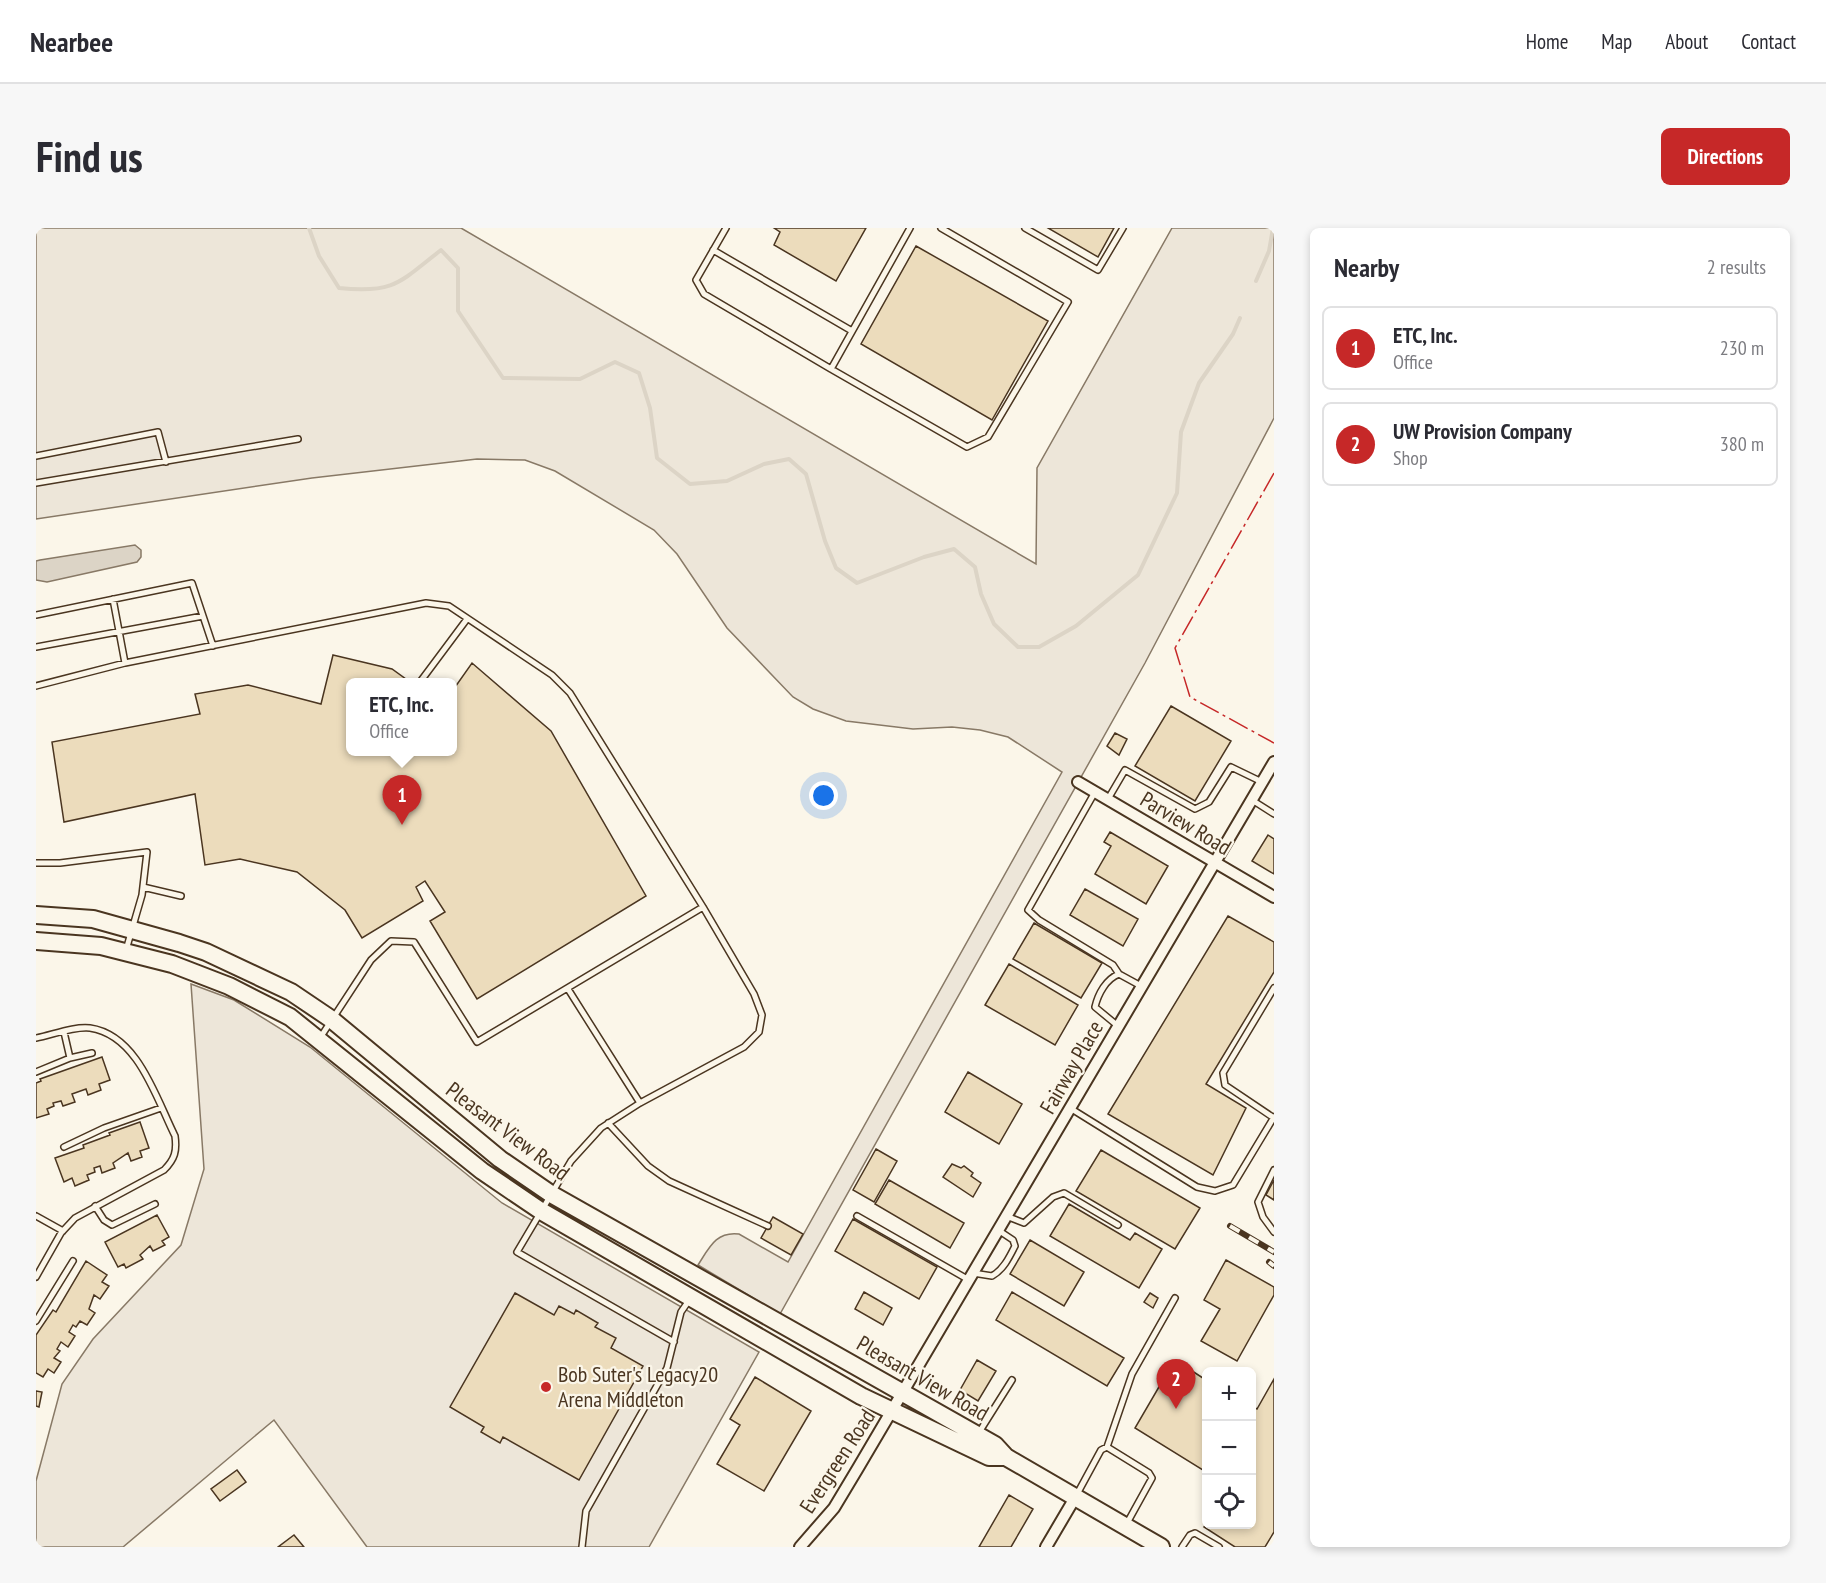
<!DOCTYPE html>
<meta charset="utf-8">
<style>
:root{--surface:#fff;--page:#f7f7f7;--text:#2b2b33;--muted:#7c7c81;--line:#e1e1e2;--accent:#c62828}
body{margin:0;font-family:"PT Sans Narrow",sans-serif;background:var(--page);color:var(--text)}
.controls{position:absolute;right:18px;bottom:18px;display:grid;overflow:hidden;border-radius:9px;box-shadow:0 3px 9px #0003}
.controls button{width:54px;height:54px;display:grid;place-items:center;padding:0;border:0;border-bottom:2px solid var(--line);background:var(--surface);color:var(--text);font:30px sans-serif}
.you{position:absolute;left:788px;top:568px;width:21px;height:21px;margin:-15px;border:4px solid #fff;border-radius:50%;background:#1a73e8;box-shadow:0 0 0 9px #1a73e833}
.badge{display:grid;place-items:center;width:39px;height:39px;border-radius:50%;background:var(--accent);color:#fff;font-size:20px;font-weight:700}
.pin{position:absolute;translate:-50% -50px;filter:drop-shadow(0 2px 3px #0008)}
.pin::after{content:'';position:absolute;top:32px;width:21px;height:18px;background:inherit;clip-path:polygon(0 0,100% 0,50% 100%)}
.popup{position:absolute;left:310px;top:450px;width:111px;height:78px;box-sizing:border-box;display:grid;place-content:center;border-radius:9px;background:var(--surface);filter:drop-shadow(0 2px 4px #0005);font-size:20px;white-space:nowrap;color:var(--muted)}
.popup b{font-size:22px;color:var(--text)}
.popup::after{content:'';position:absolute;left:50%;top:100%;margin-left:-12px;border:12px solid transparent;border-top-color:var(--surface)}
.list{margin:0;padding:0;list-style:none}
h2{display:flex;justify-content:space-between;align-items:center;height:78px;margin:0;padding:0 24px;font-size:26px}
h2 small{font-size:20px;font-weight:400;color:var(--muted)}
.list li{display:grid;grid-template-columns:39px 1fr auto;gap:18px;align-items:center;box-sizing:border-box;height:84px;margin:0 12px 12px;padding:0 12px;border:2px solid var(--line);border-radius:9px}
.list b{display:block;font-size:22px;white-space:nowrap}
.list p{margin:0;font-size:20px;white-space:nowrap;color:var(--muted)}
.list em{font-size:20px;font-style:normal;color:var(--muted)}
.icon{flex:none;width:33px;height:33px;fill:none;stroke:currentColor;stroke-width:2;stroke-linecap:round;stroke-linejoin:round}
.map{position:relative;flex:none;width:1238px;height:1319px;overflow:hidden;border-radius:9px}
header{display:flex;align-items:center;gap:36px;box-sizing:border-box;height:84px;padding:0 30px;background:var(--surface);border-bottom:2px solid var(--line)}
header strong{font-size:28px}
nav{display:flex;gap:33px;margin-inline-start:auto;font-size:21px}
.intro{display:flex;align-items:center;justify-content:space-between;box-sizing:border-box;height:144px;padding:0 36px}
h1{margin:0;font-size:42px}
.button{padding:15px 27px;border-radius:9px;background:var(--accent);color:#fff;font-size:21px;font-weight:700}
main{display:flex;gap:36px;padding:0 36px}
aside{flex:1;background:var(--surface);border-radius:9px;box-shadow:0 3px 9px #0003}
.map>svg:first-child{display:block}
.green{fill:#ede6d9;stroke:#887966;stroke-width:1.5}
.water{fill:#dcd4c6;stroke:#887966;stroke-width:1.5}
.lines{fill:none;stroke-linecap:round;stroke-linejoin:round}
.stream{stroke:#dcd4c6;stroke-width:4}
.building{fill:#ecdcbc;stroke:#4a3520;stroke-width:1.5}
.lane-casing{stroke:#4a3520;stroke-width:8}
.street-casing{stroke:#4a3520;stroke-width:14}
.secondary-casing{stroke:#4a3520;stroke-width:20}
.lane{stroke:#fbf6e9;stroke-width:5}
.street{stroke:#fbf6e9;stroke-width:10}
.secondary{stroke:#fbf6e9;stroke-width:16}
.rail-casing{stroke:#4a3520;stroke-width:6}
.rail{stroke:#fbf6e9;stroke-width:4;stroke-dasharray:11;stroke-linecap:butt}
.power{stroke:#c62828;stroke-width:1.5;stroke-dasharray:21 4.5 3 4.5;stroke-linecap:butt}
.poi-dot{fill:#c62828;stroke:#fbf6e9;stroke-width:2}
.labels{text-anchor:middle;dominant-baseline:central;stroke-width:4.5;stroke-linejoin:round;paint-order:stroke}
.street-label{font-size:22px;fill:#4a3520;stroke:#fbf6e9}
.poi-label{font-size:22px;fill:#4a3520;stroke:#fbf6e9;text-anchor:start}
</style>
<header>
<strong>Nearbee</strong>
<nav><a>Home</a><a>Map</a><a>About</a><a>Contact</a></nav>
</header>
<div class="intro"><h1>Find us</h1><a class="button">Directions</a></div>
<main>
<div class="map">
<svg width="1238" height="1319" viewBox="0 0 1238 1319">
<rect width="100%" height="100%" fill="#fbf6e9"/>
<!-- green -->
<path class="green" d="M0,0H425L1000,336L1001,240L1136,0H1238V190L1109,435L744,1086L662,1037C673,1020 680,1003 703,1006L752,1034L1026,544L972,509L944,502L916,499L877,501L810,493L777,481L757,469L691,400L641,326L618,302L519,243L489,232L441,231L276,250L0,291Z
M155,756L198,772L274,819L466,975L723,1124L613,1319H331L238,1192L87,1319H0V1253L26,1156L57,1111L145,1017L168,941Z"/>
<!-- water -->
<path class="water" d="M99,317L105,322V329L101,334L11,354L0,352V333L4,332Z"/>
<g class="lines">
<!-- stream -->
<path class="stream" d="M273,0L283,28L303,60C358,66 364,54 405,22L422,40V83L467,150L544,151L579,134L603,145L614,180L621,230L654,256L691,253L728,236L753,231L770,246L789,313L800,340L821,355L888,329L918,321L939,339L945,366L958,396L982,419H1003L1040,398L1102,347L1141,265L1145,204L1163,155L1197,106L1204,90
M1220,53L1233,23L1237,0"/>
</g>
<!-- building -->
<path class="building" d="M738,0H830L800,53L738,17L744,4Z
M1012,0H1078L1062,29Z
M880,18L1012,93L956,192L825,116Z
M297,427L356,441L374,454H315V524H417V462L436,435L515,503L610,668L441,771L394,693L409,684L389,653L380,659L387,673L326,710L309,682L261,644L204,631L169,637L159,566L28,594L16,514L164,486L159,466L212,457L285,476Z
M1135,478L1195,513L1159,573L1099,538Z
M1079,505L1091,511L1083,527L1071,518Z
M1074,604L1132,638L1110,676L1059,646L1075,618L1068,614Z
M1232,607L1238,611V646L1216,633Z
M1049,661L1102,691L1087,718L1034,687Z
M1192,688L1238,714V744L1170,856L1210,880L1177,947L1072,886Z
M998,695L1066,735L1045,770L977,731Z
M973,736L1042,777L1019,817L949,777Z
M66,829L74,852L63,856L65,862L52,867L50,861L36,866L39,874L27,878L25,873L17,875L18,878L11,881L13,886L0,890V855L5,853L4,851Z
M932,844L986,876L963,916L909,884Z
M104,894L113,920L104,923L106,929L95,933L92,925L77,935L79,940L66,945L64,938L58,940L59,944L51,947L53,952L39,958L36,950L28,954L19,930L48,920L47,917L74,907L73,905Z
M840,921L861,933L838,974L817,962Z
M1065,922L1164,980L1139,1021L1040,963Z
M916,936L925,940L928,938L937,945L935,948L945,955L937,969L907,949Z
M853,952L928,995L914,1020L839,976Z
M1238,952V972L1230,967Z
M1033,976L1094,1012L1099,1005L1126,1021L1103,1060L1014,1008Z
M121,987L133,1009L126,1013L129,1017L117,1023L114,1018L104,1027L107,1031L90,1040L88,1036L82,1039L69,1014Z
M737,989L767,1006L755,1027L725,1010Z
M817,991L901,1039L883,1071L799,1023Z
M994,1012L1048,1044L1028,1078L974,1046Z
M1190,1032L1238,1059V1067L1201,1133L1165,1113L1184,1081L1168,1072Z
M50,1033L71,1047L66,1054L73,1058L64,1071L58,1067L53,1081L59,1085L51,1097L44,1093L40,1099L37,1097L33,1104L39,1108L32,1119L25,1114L21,1121L24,1123L18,1130L25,1134L18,1145L12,1141L7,1149L0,1145V1107L17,1082L20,1084Z
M828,1064L856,1080L847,1097L819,1081Z
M976,1064L1088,1130L1071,1158L960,1092Z
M479,1065L518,1087L523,1078L538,1086L540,1082L562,1095L559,1099L580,1110L575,1120L607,1138L543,1252L467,1209L464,1215L445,1204L448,1199L414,1179Z
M1114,1065L1122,1070L1117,1080L1108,1074Z
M941,1132L960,1143L942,1173L924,1162Z
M1153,1141L1170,1152V1244L1099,1200L1127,1152L1140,1163Z
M719,1149L775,1183L728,1263L681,1236L704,1197L694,1191Z
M1238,1151V1304L1229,1319H1199L1168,1299L1170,1295L1216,1296V1178L1221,1181Z
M0,1163L6,1164L3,1179L0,1178Z
M201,1242L210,1254L184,1273L175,1261Z
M973,1267L997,1281L975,1319H943Z
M258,1307L268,1319H242Z"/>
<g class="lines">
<defs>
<path id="lane" d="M690,0L660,52L668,66L795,141L874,0
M989,0L1062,42L1087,0
M677,22L816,103
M795,141L931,219L952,209L1032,74L905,0
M0,228L122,204L130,234
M0,255L262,211
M77,371L89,435
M0,387L156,355L177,418
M0,419L167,388
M384,454L431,391
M0,458L89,435L390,375L413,378L516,447L534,465L667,679L441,814L378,714L355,713L335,732L284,810
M1059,564L992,682L1003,692L1077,737L1083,746
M1072,571L1089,542L1159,581L1173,574L1195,539L1226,554
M1216,572L1238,586
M0,635H24L111,624L106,667L90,722
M107,659L145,668
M532,761L604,875
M1082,798L1059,779C1062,766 1070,751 1083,746L1105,758
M28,804L34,830L56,825
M0,810C16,807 38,798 54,800C102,807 120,870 139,908C141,923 139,931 128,942L39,990L25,1005L0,1049
M0,844L34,830
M1034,880L1161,959L1179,963L1197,957L1238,889
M1238,890L1189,857L1187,845L1238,760
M572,895L612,938L633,953L732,998
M28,919L68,900L125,880
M1238,942L1222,974L1227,989L1238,1004
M59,978L68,992L76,997L119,976
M0,988L27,1003
M821,988L933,1052
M970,988L988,995L1017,969L1028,965L1082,997
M937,1045L956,1048C967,1042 973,1030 979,1018L977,1012L962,1002
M0,1093L37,1033
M638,1114L481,1024L535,933L565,900L604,875L708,819L723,804L726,787L718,766L667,679
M942,1206L976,1152
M1071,1219L1096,1146L1139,1070
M1040,1268L1065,1222L1071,1219L1113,1245L1116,1250L1090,1297
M546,1319L550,1283L631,1140L645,1084L654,1071
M1146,1319L1154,1307L1159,1305L1183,1319"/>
<path id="street" d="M1042,554L1238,669
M764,1319L798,1280L822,1240L1238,534
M1010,1319L1040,1268"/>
<path id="secondary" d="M0,687L57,691L143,715L170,724L255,764L295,791L464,931L515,966L959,1217L970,1229L1125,1319
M0,713L65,718L136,736L193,758L254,789L446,943L505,983L825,1168L953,1229H970"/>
</defs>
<!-- lane casing -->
<use href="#lane" class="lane-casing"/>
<!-- street casing -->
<use href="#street" class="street-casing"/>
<!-- secondary casing -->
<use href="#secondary" class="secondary-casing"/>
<!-- lane -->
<use href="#lane" class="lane"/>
<!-- street -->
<use href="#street" class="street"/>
<!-- secondary -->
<use href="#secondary" class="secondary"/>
<defs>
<path id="rail" d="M1194,998L1238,1024
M1233,1034L1238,1038"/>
</defs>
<!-- rail casing -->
<use href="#rail" class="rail-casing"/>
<!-- rail -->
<use href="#rail" class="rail"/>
<!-- power -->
<path class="power" d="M1238,245L1139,420L1154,469L1238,515"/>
</g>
<!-- markers -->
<circle class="poi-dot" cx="510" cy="1159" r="6"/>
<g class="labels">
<!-- street labels -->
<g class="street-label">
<text transform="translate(1150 595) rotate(31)">Parview Road</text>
<text transform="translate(1035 839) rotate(-60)">Fairway Place</text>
<text transform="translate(472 903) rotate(37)">Pleasant View Road</text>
<text transform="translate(887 1150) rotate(30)">Pleasant View Road</text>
<text transform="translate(801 1233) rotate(-57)">Evergreen Road</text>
</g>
<!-- poi labels -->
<g class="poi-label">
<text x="522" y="1146">Bob Suter's Legacy20<tspan x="522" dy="25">Arena Middleton</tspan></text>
</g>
</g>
</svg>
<div class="controls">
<button>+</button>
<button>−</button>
<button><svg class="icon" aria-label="locate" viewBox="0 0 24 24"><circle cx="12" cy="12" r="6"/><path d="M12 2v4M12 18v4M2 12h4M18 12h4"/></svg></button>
</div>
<div class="you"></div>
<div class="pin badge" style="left:366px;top:597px">1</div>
<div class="popup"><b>ETC, Inc.</b>Office</div>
<div class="pin badge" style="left:1140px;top:1181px">2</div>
</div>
<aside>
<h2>Nearby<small>2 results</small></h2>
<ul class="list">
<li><span class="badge">1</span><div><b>ETC, Inc.</b><p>Office</p></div><em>230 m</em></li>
<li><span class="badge">2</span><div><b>UW Provision Company</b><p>Shop</p></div><em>380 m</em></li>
</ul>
</aside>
</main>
